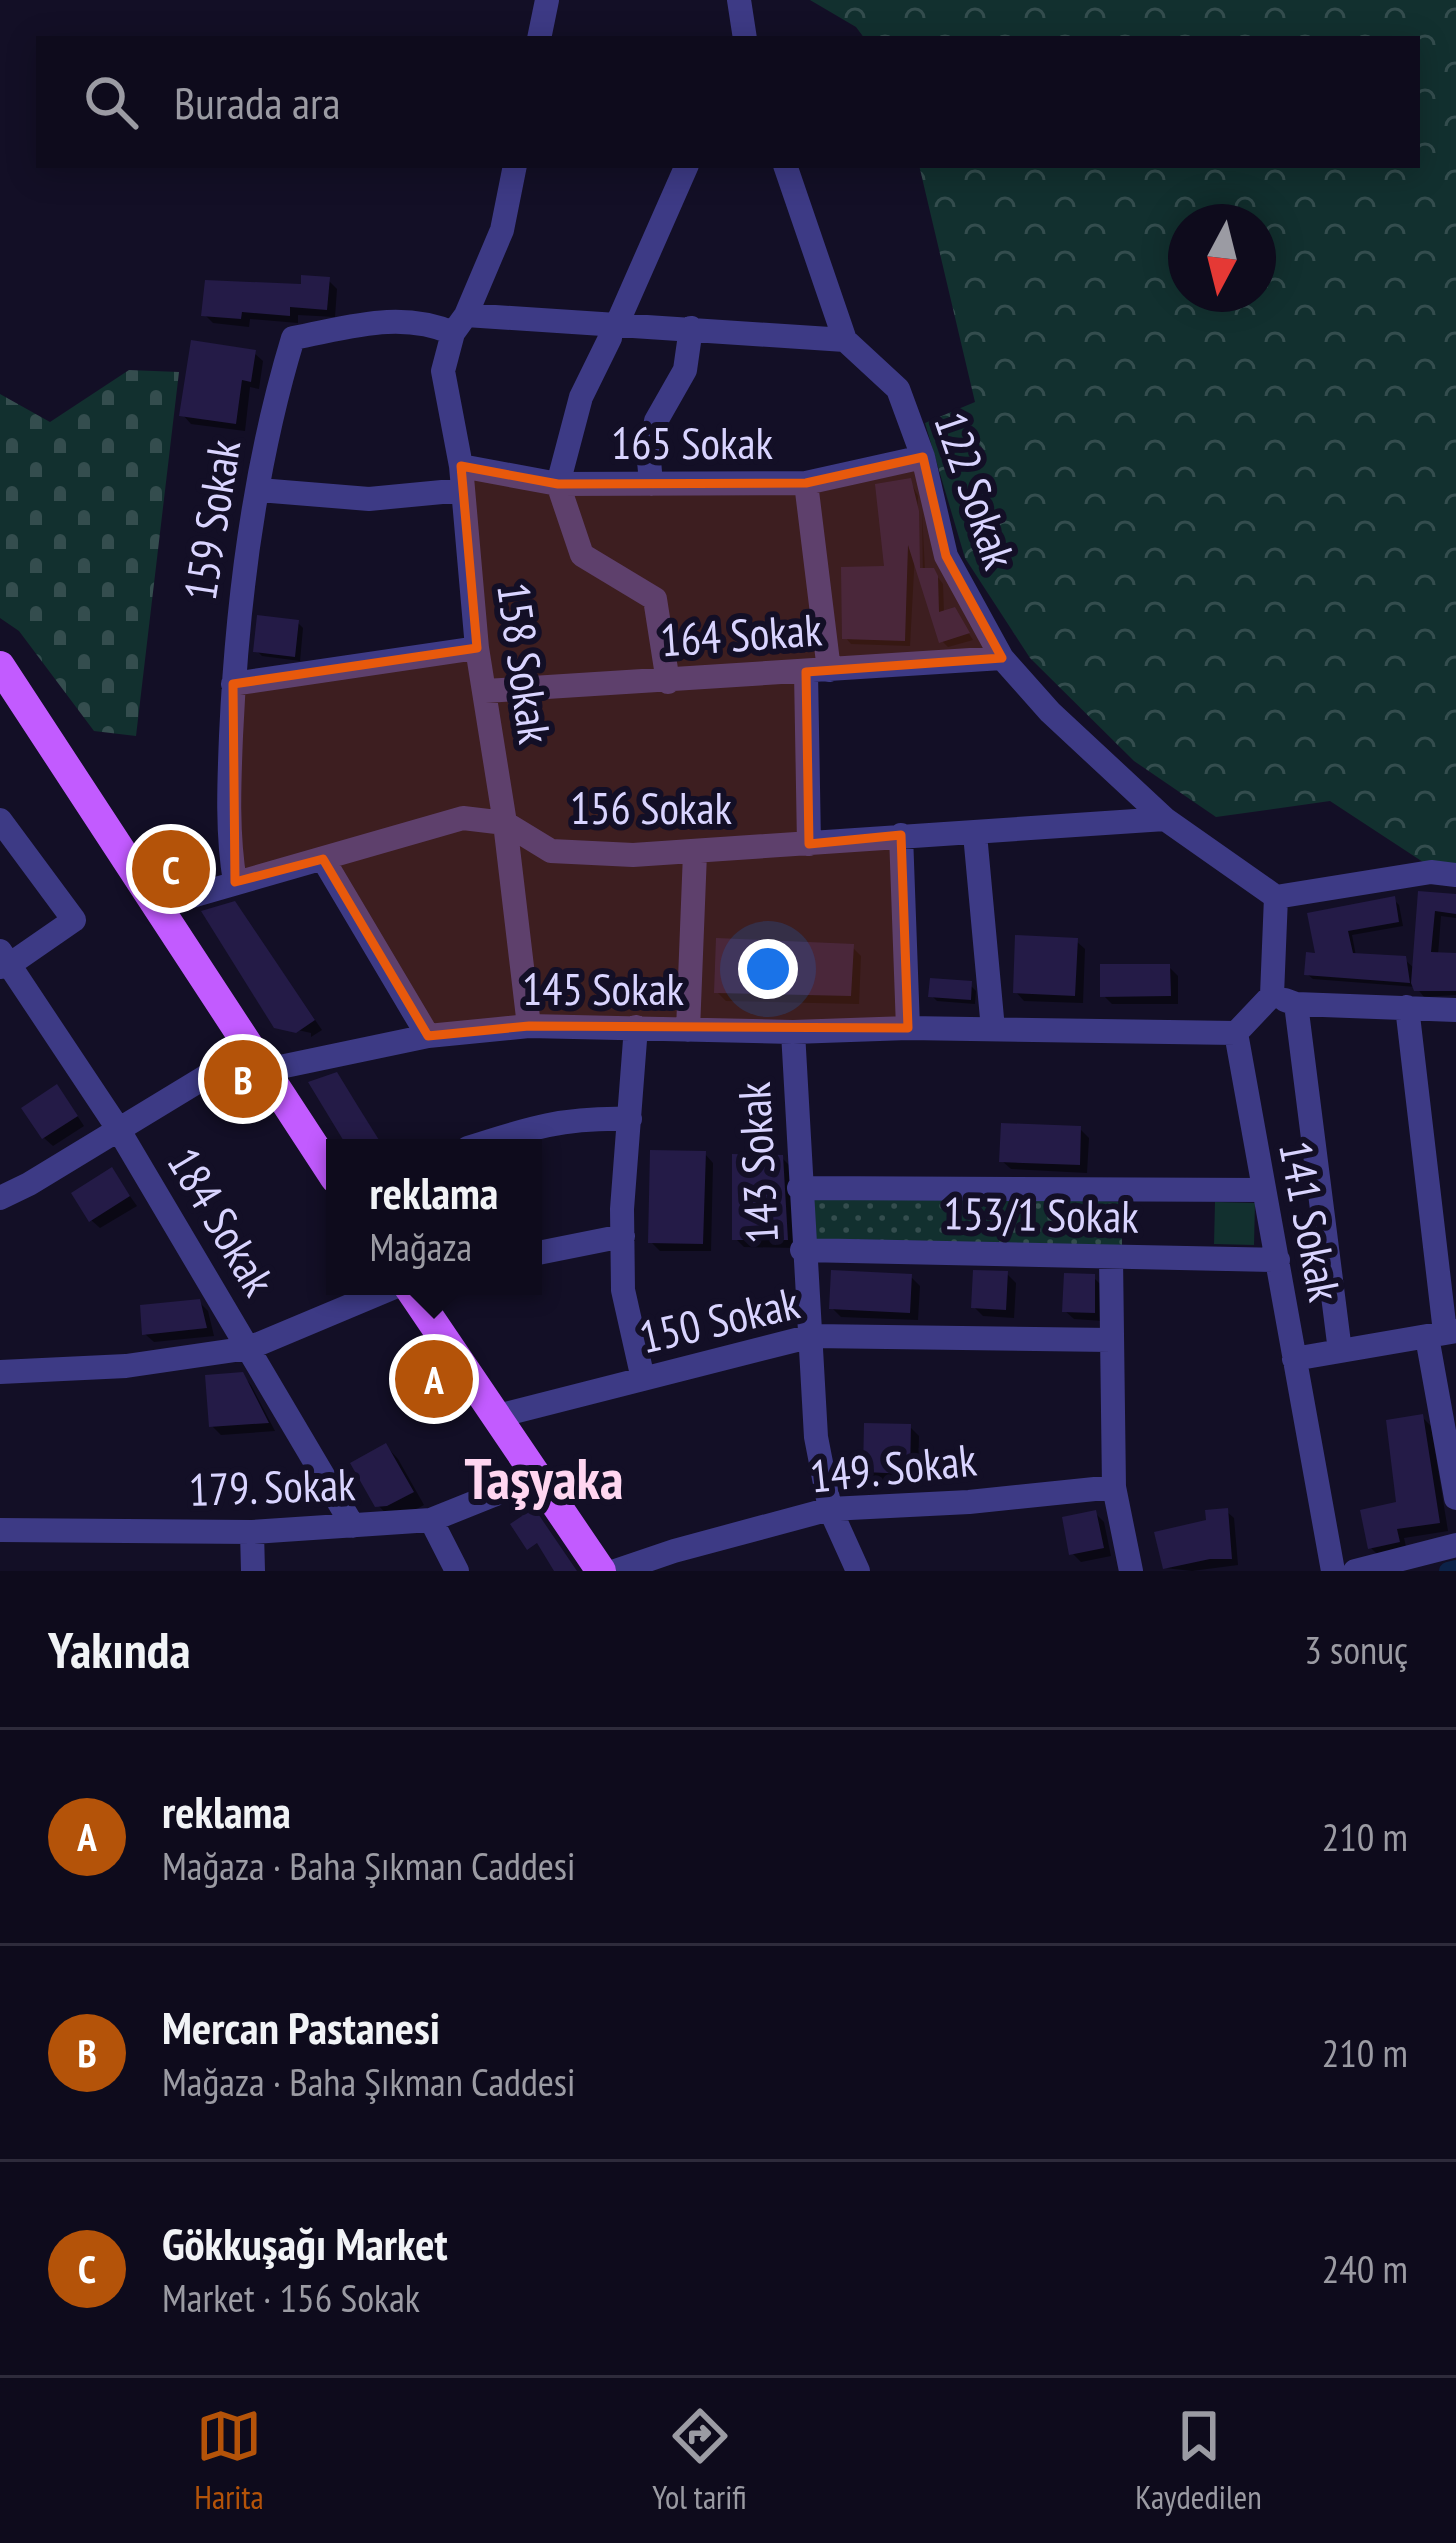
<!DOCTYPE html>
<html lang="tr">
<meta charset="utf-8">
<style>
:root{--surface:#0e0b1c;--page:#1c1929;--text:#f1f3f6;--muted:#9b9ba3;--line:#2e2b3b;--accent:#b45309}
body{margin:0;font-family:"PT Sans Narrow",sans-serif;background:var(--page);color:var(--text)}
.compass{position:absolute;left:1168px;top:204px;width:108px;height:108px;border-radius:50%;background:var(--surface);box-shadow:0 6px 30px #0003;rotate:187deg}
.you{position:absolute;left:768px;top:969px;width:42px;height:42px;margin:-30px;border:9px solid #fff;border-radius:50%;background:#1a73e8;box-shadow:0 0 0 18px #1a73e833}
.badge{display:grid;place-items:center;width:78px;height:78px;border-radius:50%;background:var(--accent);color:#fff;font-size:39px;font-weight:700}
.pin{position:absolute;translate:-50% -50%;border:6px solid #fff;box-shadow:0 3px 12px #0006}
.popup{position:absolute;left:326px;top:1139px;width:216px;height:156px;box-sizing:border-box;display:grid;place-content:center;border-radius:0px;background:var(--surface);filter:drop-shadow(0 3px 9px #0005);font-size:39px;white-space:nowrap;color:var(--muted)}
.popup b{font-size:45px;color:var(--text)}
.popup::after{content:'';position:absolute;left:50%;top:100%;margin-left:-24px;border:24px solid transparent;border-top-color:var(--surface)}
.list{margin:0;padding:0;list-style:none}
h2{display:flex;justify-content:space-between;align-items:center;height:156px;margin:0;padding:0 48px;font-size:51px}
h2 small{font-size:39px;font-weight:400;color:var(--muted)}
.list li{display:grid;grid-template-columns:78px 1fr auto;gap:36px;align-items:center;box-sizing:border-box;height:216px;padding:0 48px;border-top:3px solid var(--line)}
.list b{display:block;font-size:45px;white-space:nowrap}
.list p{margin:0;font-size:39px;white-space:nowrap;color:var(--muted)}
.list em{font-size:39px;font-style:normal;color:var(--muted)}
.icon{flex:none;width:66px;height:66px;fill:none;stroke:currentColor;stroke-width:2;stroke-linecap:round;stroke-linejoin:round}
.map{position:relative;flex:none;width:1456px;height:1571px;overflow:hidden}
.search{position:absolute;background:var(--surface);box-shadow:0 6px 30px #0003;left:36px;right:36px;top:36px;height:132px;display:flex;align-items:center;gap:30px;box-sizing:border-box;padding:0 42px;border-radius:0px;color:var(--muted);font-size:45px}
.sheet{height:804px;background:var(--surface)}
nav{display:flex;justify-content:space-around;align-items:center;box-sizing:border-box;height:168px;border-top:3px solid var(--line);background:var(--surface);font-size:33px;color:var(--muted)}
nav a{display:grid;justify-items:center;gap:6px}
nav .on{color:var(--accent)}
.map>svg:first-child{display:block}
.grass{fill:#12302f}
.forest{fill:url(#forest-crowns);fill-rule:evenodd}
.cemetery{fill:url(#cemetery-stones)}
.park{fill:url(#park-dots)}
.shadow{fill:#0007}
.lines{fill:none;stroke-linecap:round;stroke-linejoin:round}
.canal{stroke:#0c2248;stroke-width:18}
.building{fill:#241b47}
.minor{stroke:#3d3a85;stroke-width:24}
.major{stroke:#c25bff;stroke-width:30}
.marked{fill:#e8590c;fill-opacity:0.2;stroke:#e8590c;stroke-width:9;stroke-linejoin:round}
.labels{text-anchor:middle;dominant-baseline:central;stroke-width:12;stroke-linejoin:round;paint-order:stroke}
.street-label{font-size:45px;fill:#d9d4ff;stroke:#130f26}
.district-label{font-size:57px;font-weight:bold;fill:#ffd6f0;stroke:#130f26}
</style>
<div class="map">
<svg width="1456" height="1571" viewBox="0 0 1456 1571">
<defs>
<pattern id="forest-crowns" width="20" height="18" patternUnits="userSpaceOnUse" patternTransform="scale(3)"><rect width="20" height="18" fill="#12302f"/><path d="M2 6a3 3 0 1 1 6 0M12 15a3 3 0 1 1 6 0" fill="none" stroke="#344d4e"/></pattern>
<pattern id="cemetery-stones" width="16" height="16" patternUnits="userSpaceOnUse" patternTransform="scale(3)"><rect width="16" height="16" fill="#12302f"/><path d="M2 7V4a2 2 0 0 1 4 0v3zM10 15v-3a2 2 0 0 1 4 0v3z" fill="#344d4e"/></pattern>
<pattern id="park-dots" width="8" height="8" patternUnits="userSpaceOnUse" patternTransform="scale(3)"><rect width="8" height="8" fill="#12302f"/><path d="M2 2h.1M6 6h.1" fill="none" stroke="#344d4e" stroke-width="1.8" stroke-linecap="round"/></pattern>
</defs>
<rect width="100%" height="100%" fill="#130f26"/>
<!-- grass -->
<path class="grass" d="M1215,1202L1255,1203L1254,1245L1214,1244Z"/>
<!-- forest -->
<path class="forest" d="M810,0H1456V866L1423,862L1330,801L1216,817L1134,761L1030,658L965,558L925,423L975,402L919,165H1417V39H865L856,27ZM1186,222H1258V294H1186Z"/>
<!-- cemetery -->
<path class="cemetery" d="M129,370L179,372L136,736L94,731L19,631L0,618V394L50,422Z"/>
<!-- park -->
<path class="park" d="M799,1188L1122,1202V1247L802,1250Z"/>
<!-- shadow -->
<path class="shadow" d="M328,280L337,289L335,317L298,315V323L250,319L249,327L213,323L205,315Z
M254,353L263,361L259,389L250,387L245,431L191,424L183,415Z
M910,481L918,496L910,646L851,644L845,637L887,568Z
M922,511L925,571H933L943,584L944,614L954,610L973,640L948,647L942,641L923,580Z
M298,623L303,628L300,661L262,656L256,650Z
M179,843L197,870L177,883L171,877Z
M1421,895H1456V918L1441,916L1438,955H1456V995L1424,997L1416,987L1313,979L1307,974L1318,956L1310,916L1394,900L1399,905L1403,926L1352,935L1356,956L1404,959L1415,969Z
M235,904L322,1030L311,1037V1033L276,1025Z
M1076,941L1085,949L1083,1003L1024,1001L1016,992Z
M852,947L861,956L859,1004L726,1001L717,992Z
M1169,967L1178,976V1004H1112L1103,995Z
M971,986L976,991L975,1004L937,1001L932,996Z
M65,1097L84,1126L53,1146L44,1138Z
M1080,1129L1089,1138L1087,1173L1011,1169L1002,1161Z
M705,1154L713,1163L711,1251H660L651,1242Z
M782,1158L791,1167L795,1248L744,1247L735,1238Z
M112,1171L137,1206L100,1228L91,1220Z
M1007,1274L1016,1283L1014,1318L983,1316L974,1307Z
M911,1277L920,1286L918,1320L841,1317L832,1308Z
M1093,1277L1102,1286L1103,1321L1074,1319L1065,1311Z
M199,1302L208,1311L214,1336L154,1342L145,1334Z
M242,1375L251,1385L275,1431L221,1435L212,1426Z
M1422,1417L1431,1426L1448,1531L1404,1538L1407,1551L1380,1557L1371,1548L1400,1505Z
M910,1427L919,1436L918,1481L875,1480L866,1471Z
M386,1446L398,1459L424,1505L400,1518H390L378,1505Z
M1226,1511L1234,1518L1238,1565L1192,1571L1165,1568L1209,1523Z
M1095,1513L1104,1522L1111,1556L1081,1562L1072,1553Z"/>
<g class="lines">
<!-- canal -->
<path class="canal" d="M1448,1571L1456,1569"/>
</g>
<!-- building -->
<path class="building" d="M301,275L330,277L327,310L290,307V316L242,312L241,319L201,316L205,280L301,284Z
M191,340L256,350L251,382L242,380L236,424L179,416Z
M911,478L919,511L920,568H934L938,576L939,612L955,607L970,633L939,643L908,545L905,641L842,639L841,567L884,566L875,484Z
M257,615L299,620L295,657L253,652Z
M174,834L194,864L169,879L150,849Z
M1418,891L1456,894V914L1435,911L1431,952L1456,953V991H1414L1411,983Z
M1395,896L1399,922L1348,931L1353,953L1406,956L1410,983L1304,975L1306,952L1315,953L1307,913Z
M235,901L315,1020L296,1033L274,1028L201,911Z
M1015,935L1078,938L1075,996L1013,993Z
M716,938L854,944L851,996L714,993Z
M1100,964H1170L1171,996L1100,997Z
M930,978L972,981L971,1000L928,997Z
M337,1072L359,1108L384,1148H348L308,1082Z
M57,1084L78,1116L42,1139L21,1108Z
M1001,1123L1081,1126L1080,1165L999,1162Z
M650,1150L706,1151L703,1244L648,1243Z
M732,1154L783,1155L788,1240H732Z
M112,1167L130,1196L89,1222L71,1193Z
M831,1270L912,1274L910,1313L829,1309Z
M973,1270L1008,1271L1006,1310L971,1308Z
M1064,1273L1095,1274V1313L1062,1312Z
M200,1299L207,1328L142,1335L140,1305Z
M243,1372L269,1423L209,1427L205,1375Z
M1423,1414L1440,1523L1397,1529L1400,1542L1368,1549L1360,1510L1396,1502L1386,1420Z
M864,1423L911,1424L910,1474L863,1472Z
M386,1443L414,1492L387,1506L375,1507L350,1463Z
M528,1499L577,1571H554L537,1543L527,1550L510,1524L522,1516L515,1504Z
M1228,1508L1232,1559H1210L1163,1569L1154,1532L1206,1520L1205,1510Z
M1096,1510L1104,1548L1069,1555L1062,1517Z"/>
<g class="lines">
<!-- minor -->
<path class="minor" d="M739,0L745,39
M539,39L547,0
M515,165L502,230L466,315L453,333L443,371L461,466L477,648L505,823L529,1026
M785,165L845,340
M466,315L845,340L898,389L923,457L946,556L1002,658L1050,712L1165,819L1276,897L1431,872L1456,875
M617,324L687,165
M610,338L581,397L558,484L582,555L655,599L668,682
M461,466L558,484L806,483L923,457
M806,483L829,670
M651,484L649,460L656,421L685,370L691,328
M259,490L369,499L463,490
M806,672L809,844
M233,684L477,648
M485,691L1002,658
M0,820L74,920L9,965L0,967
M975,834L993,1029
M901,835L908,1028
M323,859L428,1036
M235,882C227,834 229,785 231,736C237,603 254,466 293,338C348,328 399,310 453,333
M1276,897L1272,995L1236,1033L1333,1571
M157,906L463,818L505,823L551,851L633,855L1165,819
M0,951L117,1127L353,1526
M1285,1000L1296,1004L1456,1010
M1296,1004L1340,1351
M1407,1007L1445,1332
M636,1027L622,1209L623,1290L643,1379
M688,1030L695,853
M793,1032L816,1437L830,1509L858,1571
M261,1071L428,1036L529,1026L793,1032L908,1028L1236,1033
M468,1148C529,1128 565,1117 630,1119
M799,1188L1263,1190
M0,1198L29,1184L248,1051
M802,1250L1278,1260
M533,1254L623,1236
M1111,1258L1114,1487L1131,1571
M1427,1337L1456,1498
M1294,1359L1456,1331
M0,1372L126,1366L249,1348L397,1286
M494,1417L812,1336L1111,1340
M431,1520L457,1571
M0,1530L252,1532L431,1520L538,1477
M252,1532L253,1571
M615,1571L674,1551L830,1509L969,1502L1114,1487
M1355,1571L1456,1545"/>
<!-- major -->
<path class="major" d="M0,666L335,1178
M408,1286L601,1571"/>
</g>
<!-- marked area -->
<path class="marked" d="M923,457L946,556L1002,658L806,672L809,844L901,835L908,1028L529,1026L428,1036L323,859L235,882L233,684L477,648L461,466L558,484L806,483Z"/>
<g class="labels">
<!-- street labels -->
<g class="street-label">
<text x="692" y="442">165 Sokak</text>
<text transform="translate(976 490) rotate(71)">122 Sokak</text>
<text transform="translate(211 520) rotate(-81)">159 Sokak</text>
<text transform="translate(741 634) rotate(-4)">164 Sokak</text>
<text transform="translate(525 663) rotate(82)">158 Sokak</text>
<text x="651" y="807">156 Sokak</text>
<text x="603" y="988">145 Sokak</text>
<text transform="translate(757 1163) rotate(-93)">143 Sokak</text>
<text transform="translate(1041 1214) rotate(1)">153/1 Sokak</text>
<text transform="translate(222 1221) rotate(59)">184 Sokak</text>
<text transform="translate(1311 1221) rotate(79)">141 Sokak</text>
<text transform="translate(719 1319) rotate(-13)">150 Sokak</text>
<text transform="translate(893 1467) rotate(-6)">149. Sokak</text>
<text transform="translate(272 1486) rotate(-2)">179. Sokak</text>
</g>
<!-- district labels -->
<g class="district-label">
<text x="544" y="1478">Taşyaka</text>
</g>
</g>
</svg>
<svg class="compass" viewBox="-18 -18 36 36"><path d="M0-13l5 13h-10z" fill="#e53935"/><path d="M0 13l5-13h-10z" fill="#9b9ba3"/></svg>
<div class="you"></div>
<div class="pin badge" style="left:434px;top:1379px">A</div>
<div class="popup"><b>reklama</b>Mağaza</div>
<div class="pin badge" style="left:243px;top:1079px">B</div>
<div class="pin badge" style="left:171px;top:869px">C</div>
<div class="search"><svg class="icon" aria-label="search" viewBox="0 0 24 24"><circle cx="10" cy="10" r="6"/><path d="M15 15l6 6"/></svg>Burada ara</div>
</div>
<section class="sheet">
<h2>Yakında<small>3 sonuç</small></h2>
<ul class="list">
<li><span class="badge">A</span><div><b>reklama</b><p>Mağaza · Baha Şıkman Caddesi</p></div><em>210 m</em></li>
<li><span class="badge">B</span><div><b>Mercan Pastanesi</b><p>Mağaza · Baha Şıkman Caddesi</p></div><em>210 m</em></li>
<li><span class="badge">C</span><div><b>Gökkuşağı Market</b><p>Market · 156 Sokak</p></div><em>240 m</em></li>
</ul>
</section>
<nav>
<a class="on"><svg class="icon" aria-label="map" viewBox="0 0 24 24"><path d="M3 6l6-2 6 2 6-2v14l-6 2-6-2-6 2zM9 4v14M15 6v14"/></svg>Harita</a>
<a><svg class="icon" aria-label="directions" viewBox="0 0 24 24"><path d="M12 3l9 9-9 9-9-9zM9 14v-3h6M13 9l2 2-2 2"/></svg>Yol tarifi</a>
<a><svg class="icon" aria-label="saved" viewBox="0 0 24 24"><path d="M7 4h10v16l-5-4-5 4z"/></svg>Kaydedilen</a>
</nav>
